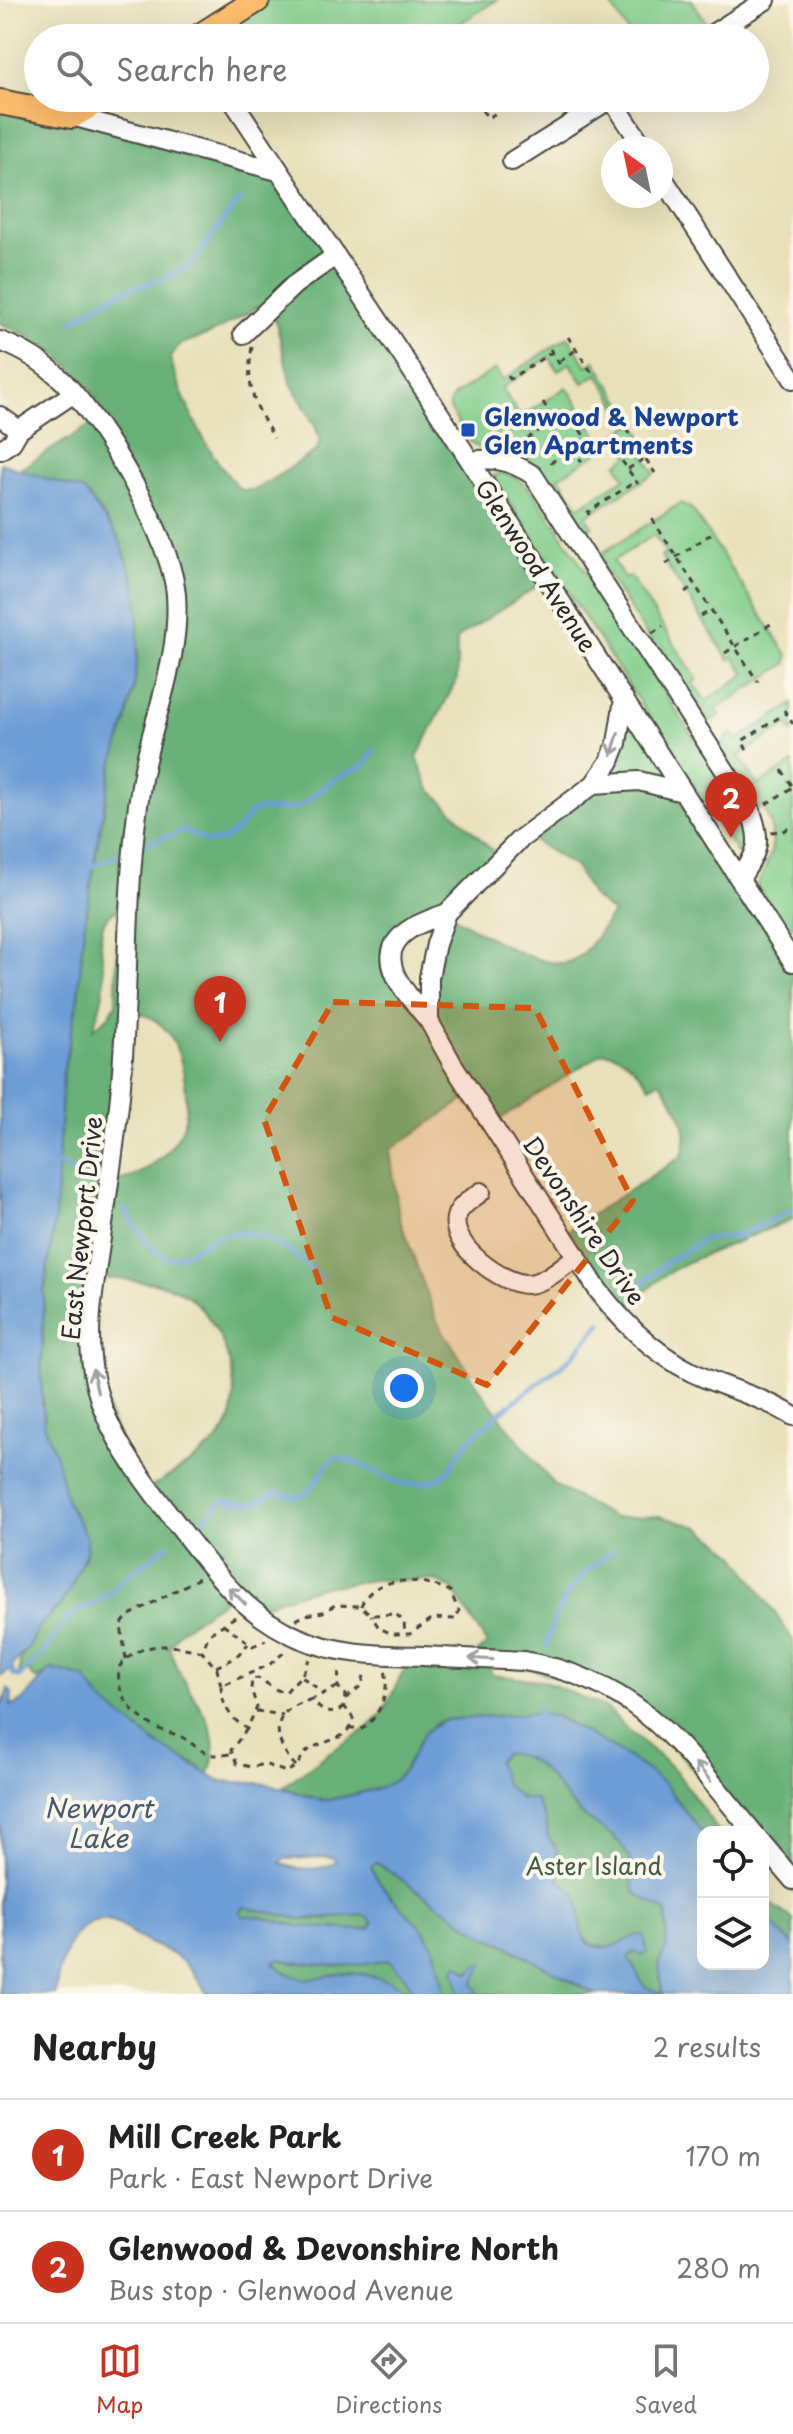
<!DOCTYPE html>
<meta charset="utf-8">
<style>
:root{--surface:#fff;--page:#f2f2f2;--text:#222;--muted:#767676;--line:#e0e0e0;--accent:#c8321e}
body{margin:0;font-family:"Playpen Sans",sans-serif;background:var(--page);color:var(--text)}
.controls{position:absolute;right:24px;bottom:24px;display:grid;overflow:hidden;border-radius:16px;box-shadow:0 8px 32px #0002}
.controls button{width:72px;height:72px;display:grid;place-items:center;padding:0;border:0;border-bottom:2px solid var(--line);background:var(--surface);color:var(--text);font:40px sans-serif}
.compass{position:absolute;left:601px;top:136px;width:72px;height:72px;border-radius:50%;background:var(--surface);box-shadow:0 8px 32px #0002;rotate:327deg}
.you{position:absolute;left:404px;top:1388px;width:28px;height:28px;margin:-20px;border:6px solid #fff;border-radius:50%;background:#1a73e8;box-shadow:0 0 0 12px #1a73e833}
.badge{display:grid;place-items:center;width:52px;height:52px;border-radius:50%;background:var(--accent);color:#fff;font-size:26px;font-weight:700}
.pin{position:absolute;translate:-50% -66px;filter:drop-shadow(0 2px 4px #0008)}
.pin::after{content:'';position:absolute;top:42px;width:28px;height:24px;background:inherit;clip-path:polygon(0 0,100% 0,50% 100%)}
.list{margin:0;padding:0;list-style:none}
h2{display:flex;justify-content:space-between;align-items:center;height:104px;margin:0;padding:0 32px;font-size:34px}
h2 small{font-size:26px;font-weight:400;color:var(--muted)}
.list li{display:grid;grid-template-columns:52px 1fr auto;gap:24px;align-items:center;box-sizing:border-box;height:112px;padding:0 32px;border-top:2px solid var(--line)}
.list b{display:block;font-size:30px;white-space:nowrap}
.list p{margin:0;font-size:26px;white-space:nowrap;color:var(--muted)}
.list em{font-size:26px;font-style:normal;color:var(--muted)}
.icon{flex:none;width:44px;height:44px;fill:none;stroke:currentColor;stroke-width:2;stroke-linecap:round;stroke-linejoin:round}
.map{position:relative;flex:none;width:793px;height:1994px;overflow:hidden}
.search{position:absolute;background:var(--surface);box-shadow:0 8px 32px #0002;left:24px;right:24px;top:24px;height:88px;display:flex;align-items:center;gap:20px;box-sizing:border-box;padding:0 28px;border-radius:44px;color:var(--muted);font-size:30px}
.sheet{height:328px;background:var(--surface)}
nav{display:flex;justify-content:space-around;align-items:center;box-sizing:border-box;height:112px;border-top:2px solid var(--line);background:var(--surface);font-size:22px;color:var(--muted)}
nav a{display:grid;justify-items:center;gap:4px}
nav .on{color:var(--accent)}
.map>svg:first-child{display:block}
.green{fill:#81cd8b;stroke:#567c5b;stroke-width:2;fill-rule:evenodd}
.forest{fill:#68b077;stroke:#4a6e51;stroke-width:2;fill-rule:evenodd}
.water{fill:#6c9dd6;stroke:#4c6480;stroke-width:2;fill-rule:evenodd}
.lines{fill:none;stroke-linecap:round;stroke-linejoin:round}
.stream{stroke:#6c9dd6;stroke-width:5}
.minor-casing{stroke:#474640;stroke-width:22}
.major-casing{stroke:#474640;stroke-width:28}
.path{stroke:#474640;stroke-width:3;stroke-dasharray:6 6;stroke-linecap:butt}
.minor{stroke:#fff;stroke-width:18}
.major{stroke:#fcbd6e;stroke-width:24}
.oneway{stroke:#a0a0a0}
.marked{fill:#d5540f;fill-opacity:0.2;stroke:#d5540f;stroke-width:6;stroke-dasharray:16 10;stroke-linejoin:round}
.transit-dot{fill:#1a4fb4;stroke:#fbf7ec;stroke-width:3}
.labels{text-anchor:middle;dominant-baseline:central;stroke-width:8;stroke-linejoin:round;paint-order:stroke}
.transit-label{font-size:24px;font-weight:bold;fill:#164399;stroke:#fbf7ec;text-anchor:start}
.street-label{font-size:24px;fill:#2b2b2b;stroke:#fbf7ec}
.park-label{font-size:24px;fill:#455c48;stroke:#fbf7ec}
.water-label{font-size:26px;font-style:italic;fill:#45596f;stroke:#fbf7ec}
</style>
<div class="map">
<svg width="793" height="1994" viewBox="0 0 793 1994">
<rect width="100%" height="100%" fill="#fbf7ec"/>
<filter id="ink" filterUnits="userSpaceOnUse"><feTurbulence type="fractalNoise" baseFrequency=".0125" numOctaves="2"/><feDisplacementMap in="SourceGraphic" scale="16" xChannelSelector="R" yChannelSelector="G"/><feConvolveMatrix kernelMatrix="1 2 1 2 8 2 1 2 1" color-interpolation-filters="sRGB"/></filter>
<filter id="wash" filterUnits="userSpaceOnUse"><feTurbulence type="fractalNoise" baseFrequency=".006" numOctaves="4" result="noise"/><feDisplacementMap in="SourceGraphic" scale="32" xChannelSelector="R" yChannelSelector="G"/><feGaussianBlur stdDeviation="1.8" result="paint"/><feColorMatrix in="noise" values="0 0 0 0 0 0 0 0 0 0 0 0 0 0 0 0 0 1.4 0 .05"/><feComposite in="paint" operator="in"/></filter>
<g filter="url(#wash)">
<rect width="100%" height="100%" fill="#e8e0ba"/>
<!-- green -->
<path class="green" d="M257,0H497L437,38H197Z
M608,0H692L713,34L706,38H632Z
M568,337L587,366L595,361L642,435L634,441L655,473L586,516L592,527L585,529L572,521L529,460C513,450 492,456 477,447C466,441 457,420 450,409V402L455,395L495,369L503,380ZM549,357L558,371L570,363L583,383L598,374L630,425L616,435L629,456L617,464L625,478L579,507L559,477L605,448L567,387L520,417L502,388Z
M502,473C527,477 539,502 553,521L740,809L750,826V850L738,854L493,476Z
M681,503L692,509L788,656L786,664L717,709L720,715L710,722H703L596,557ZM654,535L666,553L661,556L666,564L729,660L734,657L745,674L706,701L693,683L697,679L630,576L625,579L613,561Z
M624,699L683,792L594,784Z
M793,704V733L787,725L739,756L758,785L793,763V927L786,931L757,886C772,855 780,839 763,806L757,810L722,755C721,745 723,739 732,733L737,740Z"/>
<!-- forest -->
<path class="forest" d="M0,102L278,171L547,580L457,638V679L417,757L429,788L500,858L448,913C473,928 545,975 573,960C589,952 602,927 613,913L593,897L575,867L525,835L594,784L669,787L793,962V1219L685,1263L662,1277L618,1316L562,1234L682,1156C693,1126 676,1105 660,1081L650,1086C636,1071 624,1051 602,1053L491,1125L472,1095L390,1150L399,1217L437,1321L487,1400L554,1485L614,1518L659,1516L699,1527L736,1555L793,1640V1891L763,1855V1832H744L678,1751L639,1717L595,1690L533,1669L489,1666L492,1675L544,1681L607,1708L626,1728L675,1770L719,1832L703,1834L652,1774L624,1754L557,1717L538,1713L443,1720L433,1725L405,1769L395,1780L381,1788L330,1800H320L283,1787L327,1754L368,1728L382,1714L411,1656L472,1658L487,1644L452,1588L432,1580H373L317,1588L250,1609L233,1594L181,1630L170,1646C180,1697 229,1716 209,1774L195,1764L171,1754L114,1712L101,1700L85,1678L52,1669L39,1679H35L29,1672L19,1673L20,1659L34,1639L38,1627L58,1608L69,1591L86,1552L81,1526L67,1502L56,1457L44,1424L41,1377L44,1292L55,1218L63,1073L78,998L83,935L98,841L111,771L134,686L138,649V604L134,581L119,539L94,503L84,491L19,470L95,422L79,398L0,341V331C40,346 65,370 92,402L97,398C72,361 40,340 0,323ZM265,303L270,307L277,326L290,381L316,428L320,440L317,450L284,472L254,490H241C209,458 182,401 170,358L179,345L214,332ZM118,910L116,1004L109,1016L93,1029C97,1015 103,1000 104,985C106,963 89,920 118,910ZM447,914L428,1020L391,960L408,929ZM127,1010C142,1013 154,1017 165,1029C184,1048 194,1112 179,1135C163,1162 140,1177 110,1183ZM95,1277C121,1280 151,1280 175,1289C220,1306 254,1400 220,1437C202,1458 173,1473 150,1488L119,1444L90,1351Z
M504,1754C541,1751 558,1794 581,1814C596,1826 614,1832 625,1850C634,1865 630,1876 634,1892L666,1912V1949L659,1961L662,1993L645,1987L628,1958L629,1955L637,1952L635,1936L610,1948L592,1945L582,1935L579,1928L576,1895L559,1880L555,1845L548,1837L546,1822L537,1803C516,1798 500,1786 497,1762Z
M377,1863L486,1937L502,1943L595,1994H444C441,1974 439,1952 426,1934C410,1912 380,1893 371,1866Z
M763,1899L793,1919V1945L763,1914Z
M245,1907L301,1919L315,1920L355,1915L368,1916L373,1922L370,1927L359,1930L298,1926L256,1916H242L240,1911Z
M278,1959L295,1963L388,1960L405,1976L412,1989L407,1991C366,1962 332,1989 295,1977C287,1975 281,1968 274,1964Z"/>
<!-- water -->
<path class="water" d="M0,463L84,491L119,539L134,581L138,604V649L134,686L126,722L111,771L98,841L83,935L78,998L63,1073L55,1218L44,1292L41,1377L44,1424L56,1457L67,1502L87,1538L86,1552L69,1591L58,1607L38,1627L29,1647L14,1663L12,1669L0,1677Z
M52,1669L85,1678L101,1700L157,1744L220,1781L269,1784L320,1800H330L381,1788L395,1780L405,1769L424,1733L443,1720L538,1713L557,1717L624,1754L652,1774L665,1785L703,1834V1964H763V1914L793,1945V1994H595L502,1943L486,1937L377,1863L371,1866C380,1893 410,1912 426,1934C438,1952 441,1974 444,1994H207C185,1953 173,1956 136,1936C129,1932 123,1925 115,1922C75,1908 57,1965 56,1994H0V1704H3L8,1689L12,1693L11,1706C29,1701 36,1680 52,1669ZM504,1754C541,1751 558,1794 582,1814C596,1827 615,1833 625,1850C637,1869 628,1879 634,1892L667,1912L666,1949L659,1961L662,1993L645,1987L628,1958L633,1952L643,1955L647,1952L644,1935C630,1933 619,1949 603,1948C572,1945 584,1917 577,1897C574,1890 564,1885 559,1880L557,1850L548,1837L546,1822L535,1799H521L505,1784L497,1762ZM328,1857L334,1858L336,1861C323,1872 294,1870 280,1863L285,1859ZM244,1907L301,1919L362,1915L368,1917L373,1923L370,1928L359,1930L298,1926L256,1916H242L240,1911ZM278,1959C315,1966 351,1969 388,1960L405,1976L412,1989L407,1991C392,1979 359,1971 340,1974C311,1980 299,1984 274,1964L273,1961Z
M458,1964L469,1973L479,1964H484L473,1983L479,1994H460L454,1968Z"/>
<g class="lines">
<!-- stream -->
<path class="stream" d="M72,321L120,292L166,278L191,265L239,200
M146,844L185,830L208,842L224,840L238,829L251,813L257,810L291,809L300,806L335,779L366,764L374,750
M94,865L118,855
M59,1164L72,1172
M123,1208L148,1244L166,1258C185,1258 199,1244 217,1237C255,1222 295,1252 321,1278
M633,1291L666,1263L705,1239L738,1236L793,1210
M199,1524L224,1500L252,1505L275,1492C282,1492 287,1495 294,1496C314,1498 321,1466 335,1457L349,1460L401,1484L423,1483L438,1479L448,1471L466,1443L498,1414L572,1357L601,1323
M546,1647C557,1602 574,1577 613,1551
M12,1669L14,1675L20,1676L41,1655L69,1617L110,1593L127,1576L168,1545
M538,1708V1713"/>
</g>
</g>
<g filter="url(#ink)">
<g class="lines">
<defs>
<path id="minor" d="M706,38L766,0
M231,98L403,357L793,962
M611,98L644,148
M72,116L278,171
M512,161L612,98
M661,175L793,379
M243,334L294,285L335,256
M0,341C24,350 45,363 63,381C103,421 172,540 176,595C181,661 151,720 141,785C124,888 130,992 120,1096C115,1143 108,1191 101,1238C95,1281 85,1328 93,1372C103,1434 146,1483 183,1532C216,1575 248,1617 299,1638C338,1655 381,1655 423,1656C457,1658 491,1659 524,1661C640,1681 683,1748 753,1832
M0,416L19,430L74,393
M0,450L12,442L19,430
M470,461C496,457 511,461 533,475L750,809C762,843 759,849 740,879
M624,699L617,743L610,761L594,784L519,840L447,913L436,944L429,977V1021L452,1063L598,1290C627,1328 662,1361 707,1379C736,1391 766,1399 793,1416
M594,784L639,781L683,792
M429,1021C410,997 369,959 407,931C418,923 434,918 447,913
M481,1192C472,1199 458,1206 456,1218C450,1246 503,1285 528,1284C545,1283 563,1266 577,1256
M763,1844L793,1880"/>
<path id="major" d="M197,38L257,0
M0,102L72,116L102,98"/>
</defs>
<!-- minor casing -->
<use href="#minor" class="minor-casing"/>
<!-- major casing -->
<use href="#major" class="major-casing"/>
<!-- path -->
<path class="path" d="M482,110L488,118L513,102
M568,337L594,376
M252,347C245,388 254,403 274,438
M550,349L562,368
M560,361L576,350
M508,376L510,379L552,352
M543,402L554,420
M577,425L587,419
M626,429L655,473
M519,448L532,435L568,411L586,439L546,466
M573,448L582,462
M622,461L638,484
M628,469L645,458
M589,515L588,512L636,481
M652,519L758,682
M666,564L714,532
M685,592L695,585
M701,616L711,610
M652,633L663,626
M725,653L774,622
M784,710L793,724
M747,750L742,741L786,713
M782,770L793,787
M766,804L793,787
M771,832L784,831L793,825
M361,1606C374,1573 423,1578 450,1591L459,1611L456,1619L433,1618L410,1634H392L379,1628L371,1615
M235,1617L209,1634L202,1652L217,1669L221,1686L269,1665L287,1650
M296,1620L305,1615L323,1612L335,1605L361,1606L371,1615L396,1614L404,1622L405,1635
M223,1624L253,1646L266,1640
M202,1652C172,1644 141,1640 120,1666C113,1693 133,1715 155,1727C164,1732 176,1733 185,1739C203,1751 206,1758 230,1754
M126,1659L121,1625L128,1616L201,1577
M216,1667L235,1658L248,1644
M302,1677L321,1691
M221,1686C222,1706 230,1718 247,1729L257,1707L251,1689L252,1679L258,1678L277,1690L286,1692C297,1678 303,1678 309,1659
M337,1687L312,1699C320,1712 333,1718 344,1706
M346,1698L362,1685L365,1670
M256,1711L283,1715
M247,1729L231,1750L237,1764L252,1767L264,1764L286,1772C302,1765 299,1757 309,1750C324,1739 349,1742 353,1718L344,1706L345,1694L338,1687L339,1667
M349,1729H362C380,1717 390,1691 385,1670
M296,1766C282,1752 268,1726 289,1709C296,1704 304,1702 312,1699"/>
<!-- minor -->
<use href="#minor" class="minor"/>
<!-- major -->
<use href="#major" class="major"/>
</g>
<!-- one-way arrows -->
<defs><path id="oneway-shaft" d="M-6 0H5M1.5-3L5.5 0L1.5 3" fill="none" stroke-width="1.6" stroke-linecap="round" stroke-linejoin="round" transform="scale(2)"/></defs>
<g class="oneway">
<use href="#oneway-shaft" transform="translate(615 744) rotate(107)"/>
<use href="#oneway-shaft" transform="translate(95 1381) rotate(-102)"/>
<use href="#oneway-shaft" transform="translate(237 1596) rotate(-135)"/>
<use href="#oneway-shaft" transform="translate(481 1659) rotate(-177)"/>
<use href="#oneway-shaft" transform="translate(703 1772) rotate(-130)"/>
</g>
</g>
<!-- marked area -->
<path class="marked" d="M333,1002L535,1008L633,1201L487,1385L331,1317L264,1119Z"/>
<!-- markers -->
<rect class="transit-dot" x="460" y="422" width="16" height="16" rx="4"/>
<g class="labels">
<!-- transit labels -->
<g class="transit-label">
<text x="484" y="416">Glenwood &amp; Newport<tspan x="484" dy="28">Glen Apartments</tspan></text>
</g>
<!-- street labels -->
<g class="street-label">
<text transform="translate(537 565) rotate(57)">Glenwood Avenue</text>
<text transform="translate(585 1220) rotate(56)">Devonshire Drive</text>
<text transform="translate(81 1228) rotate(-84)">East Newport Drive</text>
</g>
<!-- park labels -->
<g class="park-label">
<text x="594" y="1865">Aster Island</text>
</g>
<!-- water labels -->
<g class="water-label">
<text x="98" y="1807">Newport<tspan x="98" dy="30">Lake</tspan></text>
</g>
</g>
</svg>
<div class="controls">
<button><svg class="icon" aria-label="locate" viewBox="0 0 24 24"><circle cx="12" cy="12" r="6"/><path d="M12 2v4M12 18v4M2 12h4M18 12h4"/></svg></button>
<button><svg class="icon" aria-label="layers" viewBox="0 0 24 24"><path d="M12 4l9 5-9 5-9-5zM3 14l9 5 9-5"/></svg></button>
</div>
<svg class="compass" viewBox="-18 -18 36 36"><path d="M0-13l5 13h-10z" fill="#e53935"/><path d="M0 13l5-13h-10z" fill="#767676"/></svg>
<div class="you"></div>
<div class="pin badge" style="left:220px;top:1042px">1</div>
<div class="pin badge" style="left:731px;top:838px">2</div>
<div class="search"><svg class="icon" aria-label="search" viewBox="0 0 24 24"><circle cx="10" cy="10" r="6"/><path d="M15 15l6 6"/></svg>Search here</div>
</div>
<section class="sheet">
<h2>Nearby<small>2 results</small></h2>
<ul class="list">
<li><span class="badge">1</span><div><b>Mill Creek Park</b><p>Park · East Newport Drive</p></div><em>170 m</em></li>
<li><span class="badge">2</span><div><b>Glenwood &amp; Devonshire North</b><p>Bus stop · Glenwood Avenue</p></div><em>280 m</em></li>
</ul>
</section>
<nav>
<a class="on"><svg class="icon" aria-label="map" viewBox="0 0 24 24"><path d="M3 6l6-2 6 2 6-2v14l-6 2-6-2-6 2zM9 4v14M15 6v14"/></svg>Map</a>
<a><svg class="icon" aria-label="directions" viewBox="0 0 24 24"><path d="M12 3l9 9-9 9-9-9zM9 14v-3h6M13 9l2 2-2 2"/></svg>Directions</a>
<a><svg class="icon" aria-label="saved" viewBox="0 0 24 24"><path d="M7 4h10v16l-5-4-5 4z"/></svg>Saved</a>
</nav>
